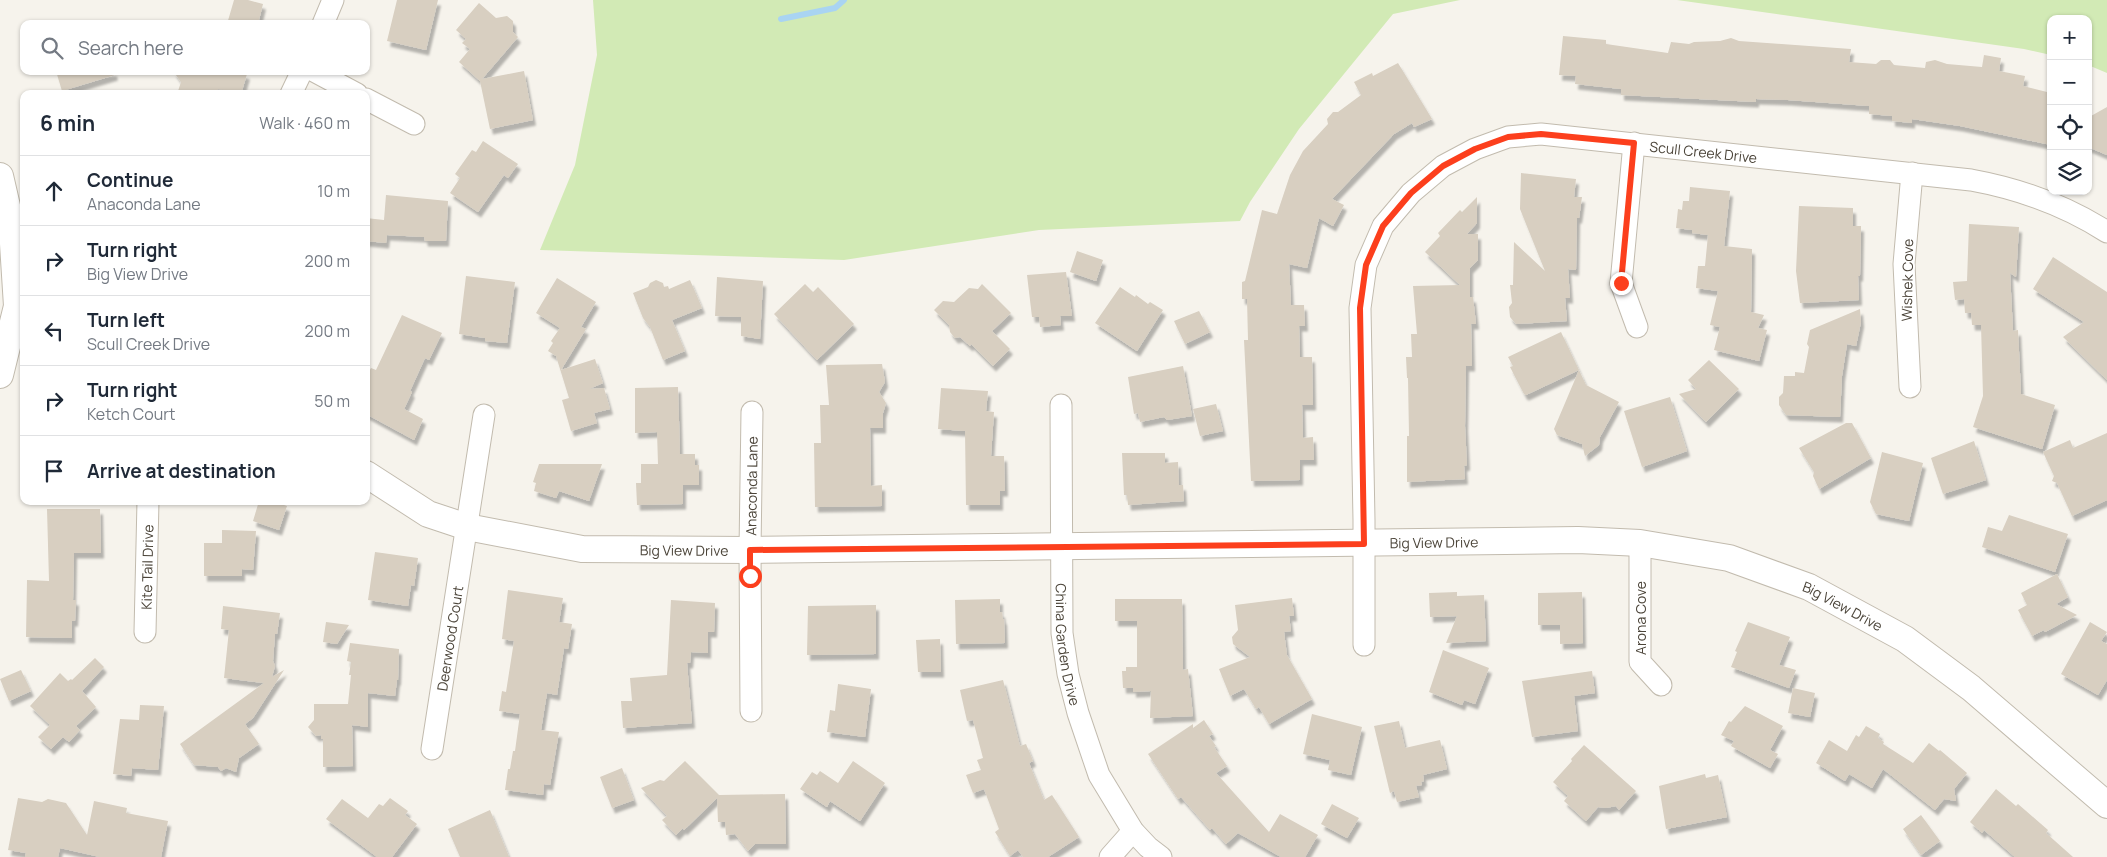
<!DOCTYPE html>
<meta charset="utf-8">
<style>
:root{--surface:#fff;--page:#f2f2f3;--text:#1f2937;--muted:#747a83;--line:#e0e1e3}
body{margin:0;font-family:Manrope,sans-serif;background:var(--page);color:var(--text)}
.controls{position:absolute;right:15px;top:15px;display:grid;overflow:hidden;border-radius:10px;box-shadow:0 1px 4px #0004}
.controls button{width:45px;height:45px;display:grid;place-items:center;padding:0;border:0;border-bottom:1px solid var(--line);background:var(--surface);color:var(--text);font:25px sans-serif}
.stop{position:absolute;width:15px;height:15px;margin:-11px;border:4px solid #fc3f1d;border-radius:50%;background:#fff}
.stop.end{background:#fc3f1d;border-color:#fff;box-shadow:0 1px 5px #0008}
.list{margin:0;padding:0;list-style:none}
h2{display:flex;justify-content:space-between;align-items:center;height:65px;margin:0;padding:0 20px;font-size:21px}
h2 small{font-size:16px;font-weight:400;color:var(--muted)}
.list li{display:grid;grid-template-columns:32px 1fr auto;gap:15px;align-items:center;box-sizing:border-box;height:70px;padding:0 20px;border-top:1px solid var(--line)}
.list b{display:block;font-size:19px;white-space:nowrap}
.list p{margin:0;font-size:16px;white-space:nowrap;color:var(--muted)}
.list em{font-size:16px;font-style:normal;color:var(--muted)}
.icon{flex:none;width:28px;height:28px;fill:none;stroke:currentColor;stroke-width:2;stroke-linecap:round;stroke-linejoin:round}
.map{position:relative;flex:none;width:2107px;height:857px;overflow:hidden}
.search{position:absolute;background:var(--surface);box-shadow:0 1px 4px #0004;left:20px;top:20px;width:350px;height:55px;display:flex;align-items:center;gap:12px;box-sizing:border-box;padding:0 18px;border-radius:10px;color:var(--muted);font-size:19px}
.panel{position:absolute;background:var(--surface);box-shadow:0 1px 4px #0004;left:20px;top:90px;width:350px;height:415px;border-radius:10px}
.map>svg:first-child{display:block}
.green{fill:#d2eab5}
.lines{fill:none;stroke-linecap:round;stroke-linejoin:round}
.stream{stroke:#a9d4f2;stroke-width:6}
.building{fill:#d8cfc1;filter:url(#shadow)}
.minor-casing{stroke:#c2bbae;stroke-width:23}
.tertiary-casing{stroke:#c2bbae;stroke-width:28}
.minor{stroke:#fff;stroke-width:21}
.tertiary{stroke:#fff;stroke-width:26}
.route{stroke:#fc3f1d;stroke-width:6}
.labels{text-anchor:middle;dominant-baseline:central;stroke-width:4;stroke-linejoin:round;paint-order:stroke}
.street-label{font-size:14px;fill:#4b4439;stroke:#fff}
</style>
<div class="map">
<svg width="2107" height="857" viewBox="0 0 2107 857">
<defs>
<filter id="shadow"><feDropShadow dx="3" dy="5.5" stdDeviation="1" flood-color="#0004"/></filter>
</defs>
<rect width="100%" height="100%" fill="#f6f3ec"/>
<!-- green -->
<path class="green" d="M593,0H1460L1393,14L1299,129L1250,202L1240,221L1039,230L844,260L540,250L575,165L597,55Z
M1677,0H2107V73L2088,65V19H2051V55L2024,49Z"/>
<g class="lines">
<!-- stream -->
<path class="stream" d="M781,19L835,8L844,0"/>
</g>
<!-- building -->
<path class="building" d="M234,0H248L263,4L258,24H227Z
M397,0H438L426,50L387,41Z
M479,3L496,18L507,16L513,21V32L518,37L482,79L524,71L533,120L490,129L480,81L459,62L470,49L462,43L466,39L456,30Z
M1563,36L1606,40V44L1668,53L1671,42L1689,44L1694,42L1720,41L1731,38L1739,41L1851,49L1849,62L1876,64L1881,60H1890L1894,65L1925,68L1926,62L1935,60L1947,64L1982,67L1984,55L2001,58L1999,71L2025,76L2023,86L2051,93V145L1960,126L1912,119V123L1892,121V116L1869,114V106L1788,100L1756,99V102L1621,95V89L1575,84L1576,76L1559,75Z
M1398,63L1432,119L1414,127L1412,123L1394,134L1332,199L1344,205L1333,226L1319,218L1307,268L1289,264L1291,305H1304L1305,326H1299L1300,357H1312L1313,405H1302L1303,438L1313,437L1314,460H1300V480L1251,481L1244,340H1248L1247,299H1242V282L1245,281L1262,210L1277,214L1290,175L1303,151L1328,124L1327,119L1333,112H1338L1361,95L1354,82L1372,73L1373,76Z
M56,71H114L115,75L62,91Z
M173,71H238L247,74L241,94L218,89L216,94H177L181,82Z
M2107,107V155L2088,147V121L2091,116Z
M483,141L518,164L508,178L504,175L478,212L450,193L460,178L455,174L472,150L476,152Z
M1521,173L1576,179L1574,197H1582L1579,218H1577L1576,270L1568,269L1570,298H1565L1567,321L1516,324L1510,317L1509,307L1512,303L1510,285H1513L1514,242L1545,271L1520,209Z
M1690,187L1730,191L1724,246L1752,249L1751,312L1764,315L1758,328L1767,330L1759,361L1714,350L1720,327L1710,325L1718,291L1696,288L1698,266H1705L1708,235L1692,233V230L1676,228L1678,209L1682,210L1683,201H1689Z
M386,195L448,201L446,241H425L424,237L387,235L386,243L366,241V218L384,220Z
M1477,197V223L1467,234H1478V260L1470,268V297H1473L1476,324H1471L1472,366H1466L1465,426L1467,465L1464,466L1465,479L1407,482V436H1409L1408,378H1407L1406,357H1412L1411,334H1417L1413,286L1460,285L1425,252L1440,236L1438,233L1460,210L1462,212Z
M1799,206L1853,208V226H1861L1860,276H1858L1859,300L1800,303L1796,271Z
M1969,224L2019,227L2016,277L2010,273L2013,331L2018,330L2021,394L2055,405L2042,449L1973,427L1983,396L1981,325H1972L1971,313H1965L1964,299L1955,300L1953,282L1967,281Z
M1077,251L1103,260L1096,281L1070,272Z
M2053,257L2107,292V380L2063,337L2084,322L2033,289Z
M1066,272L1072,316H1060L1061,325L1040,327L1039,317H1032L1027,275Z
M466,276L515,282L507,343L485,341V338L459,334Z
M717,277L763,281L760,339L741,336V317L715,316Z
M557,278L596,302L581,327L586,329L561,370L595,359L603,383L589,389L604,388L610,409L594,413L597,423L571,431L562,400L569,398L556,356L548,351L553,343L551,341L560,328L536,313Z
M656,280L663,283L664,287L668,286L669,289L690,280L702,308L672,320L685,351L663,360L650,327L643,318L633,293L648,287L650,283Z
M805,284L813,292L818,287L854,324L817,360L774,314Z
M982,284L1011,313L992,331L1010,349L993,366L971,344L970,346L960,337L955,338L950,332L949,325L934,310L943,301L954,302L969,288L978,289Z
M1120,287L1135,297L1136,295L1148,304L1150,302L1163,310L1137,351L1095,323Z
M1860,309L1861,322L1856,346L1847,344L1842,376L1840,417L1786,415L1779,405V397L1783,393L1784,376H1795V372L1804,373L1809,347L1807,344L1810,330Z
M1199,311L1210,332L1185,344L1174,321Z
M402,315L442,333L429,360L425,358L410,391L412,392L404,409L423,419L414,440L366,414V377L371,368L376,370Z
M1561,332L1586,385L1619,402L1600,437L1599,445L1585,456L1582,444L1557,435L1554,429L1579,370L1526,395L1524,394L1510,367L1513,366L1508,357Z
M1709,360L1739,389L1706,422L1679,394L1696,389L1688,380Z
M882,364L885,382L879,392L886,403L883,413V428H870L871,486L882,485V506L815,507L814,443H821L820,405H829L826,365Z
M1183,366L1192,416L1167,420L1164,417L1140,422L1138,413L1134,414L1128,377Z
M678,387L680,454H695V465H699V485H683V504L637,505L636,483H641V464H658L657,432L635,433V388Z
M941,388L988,391L986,411L994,412L991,456H1004L1005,491H1000V505H966L965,431L938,429Z
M1670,397L1687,451L1642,467L1624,411Z
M1216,404L1223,431L1200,436L1193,409Z
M1846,423H1852L1871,458L1819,489L1813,476L1814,472L1799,448Z
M2107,433V500L2072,516L2057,483L2052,481L2054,476L2043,452L2070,440L2073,448Z
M1974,441L1986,480L1943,494L1931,458Z
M1882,452L1923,463L1909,521L1876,514L1870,502Z
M1122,453H1165V463L1178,462L1179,485H1183L1184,501L1128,505L1127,495H1124Z
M539,464H602L589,501L559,491L556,498L534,491L536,483L533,482Z
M259,501H272L287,506L279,530L253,521Z
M47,509H100L101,553H74L73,600H76L75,621H72V638L26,637L27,580L49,581Z
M2009,515L2068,534L2055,572L1982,547L1988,527L2002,531Z
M222,530L256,531L253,570L242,569V576H204V543H222Z
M375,552L418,558L414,586L411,585L408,606L368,600Z
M2057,574L2068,597L2056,604L2077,615L2045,632L2044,630L2032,636L2018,610L2027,605L2021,593Z
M508,590L563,598L559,622L572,624L568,649L564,648L557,695L547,693L541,730L559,732L550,785L544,784L543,795L505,790L508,769H510L513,751H515L520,714L499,711L502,691L506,692L514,641L502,639Z
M1457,592V596L1484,595L1486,641L1446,643L1457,616L1430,617L1429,593Z
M1582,592L1583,643L1560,644V625H1538V593Z
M1292,598L1294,616H1289L1291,631L1284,632L1287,655L1312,699L1269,724L1259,707L1256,709L1244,689L1230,696L1219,669L1250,657L1233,644L1232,637L1238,630L1235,605Z
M1000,599V612H1002L1003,619H1004L1005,643L956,644L955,600Z
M1115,599H1182L1183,670L1188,669L1193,716L1150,718L1151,691L1133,692V688H1123L1122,671H1126V667H1137V621H1115Z
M671,600L715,603L714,632H708V653L691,652L690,663H687L692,723L623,728L621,701H632L630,678L667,675Z
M876,605V654L807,655L808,606Z
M223,606L280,613L277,634H275L273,661L275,666L272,677L284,670L253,718L245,724L259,744L239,758L236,772L226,768L221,771L218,767L194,765L180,744L264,683L224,678L229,630L221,629Z
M326,622L349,625L337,644L323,642Z
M1748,622L1790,637L1779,665L1796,670L1789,688L1731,667L1737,652L1735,651Z
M2090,622L2107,632L2101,641L2107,644V680L2098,695L2061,674Z
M940,639L941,672H918L916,640Z
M350,643L399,649L398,680H397L395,696L368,693V727L352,725L353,766L323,767V739H321V735L316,736L308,727L314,720V704H348L351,675H349L351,662L347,661Z
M1443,650L1489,668L1475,704L1464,700L1462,705L1429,692Z
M95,658L104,667L82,691L96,707L76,726L80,730L69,742L63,737L51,749L38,737L50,725L30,706L60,673L68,681L71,679L72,680Z
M21,670L31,691L9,701L0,679Z
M1592,671L1595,693L1574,696L1578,731L1532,737L1522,681Z
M1003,680L1020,746L1026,744L1033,761L1029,763L1044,800L1052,795L1079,837L1048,857H1023L1018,850L1010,856L995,832L999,829L984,789L973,793L966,775L981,770L977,760L983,758L973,720L967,721L960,690Z
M838,684L871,689L865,737L827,732L830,710L835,711Z
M1793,688L1815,693L1810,717L1788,713Z
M140,705L164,706L158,770L132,768L131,776L113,774L120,719L139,720Z
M1745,706L1783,726L1770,750L1778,754L1770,768L1731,746L1734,741L1721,735L1729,721L1731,722Z
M1312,714L1362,727L1351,775L1328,770L1330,760L1303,754Z
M1204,720L1213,734L1209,736L1216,746L1214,747L1227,766L1216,773L1269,832L1280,814L1318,835L1305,857H1281L1238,833L1226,844L1212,828L1210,830L1181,797L1178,799L1148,754L1193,724V728Z
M1399,721L1405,748L1440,740L1447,769L1423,775L1424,781L1421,782L1422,785L1416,786L1419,797L1397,802L1394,791L1390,793L1374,726Z
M1866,726L1880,734L1878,738L1884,742L1883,744L1913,763L1929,743L1939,751L1940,750L1967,773L1954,789L1956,801L1944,799L1935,810L1883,769L1872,788L1849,774L1845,781L1816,763L1829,740L1847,751L1856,735L1859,737Z
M1584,745L1636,791L1619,810L1616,806L1606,808L1598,807L1586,821L1564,801L1568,796L1553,782L1572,761L1571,759Z
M685,761L719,795L785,794L786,844H755L748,851L735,834L726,835L725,822H718L717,798L684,830L683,828L676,835L662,820L667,816L641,788L660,780L664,781Z
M853,761L885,783L860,821L830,801L827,807L800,789L812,772L817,775L820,771L838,783Z
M622,768L634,800L612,808L600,777Z
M1705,774L1706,778L1718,775L1727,817L1666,829L1659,786Z
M1996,789L2016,806L2018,804L2048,830L2046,833L2073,857H2015L1984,830L1982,833L1970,822Z
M18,798L42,802L48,799L66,803L87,835L94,801L127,808L126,813L168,821L161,857H100L60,848L58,857H25L26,853L8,850Z
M390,798L408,811L405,815L417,824L392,857H377L326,819L342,799L368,818L379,804L383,806Z
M1332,804L1359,818L1347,838L1321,824Z
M490,810L509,857H460L448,829Z
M1921,815L1940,841L1921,855L1903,829Z"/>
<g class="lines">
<defs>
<g id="minor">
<path d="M323,24L333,0"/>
<path d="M314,71L357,94"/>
<path d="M291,94L302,71"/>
<path d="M366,99L414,124"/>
<path d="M1634,143L1621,283L1637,327"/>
<path d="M1910,387L1904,264L1912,173"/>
<path id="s1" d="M1061,405L1062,633L1068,674L1078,713L1099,775L1133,831L1148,847L1161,857"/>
<path d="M1640,543V662L1661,685"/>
<path id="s2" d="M145,632L148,501"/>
<path id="s3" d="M1364,645V520L1360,308L1366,265L1383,226L1411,193L1443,166L1475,149L1508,137L1541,134L1971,180C2020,189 2065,205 2107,232"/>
<path id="s4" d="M751,711L750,550L752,412"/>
<path id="s5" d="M432,749L484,415"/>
<path d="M1110,857L1133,831"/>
</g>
<g id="tertiary">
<path d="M0,176L12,228L17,306L0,375"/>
<path id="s6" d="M366,474L428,514L467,527L582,549L750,550L1578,540L1640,543L1729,558L1809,587L1905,639L1971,688L2107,805"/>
</g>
</defs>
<!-- minor casing -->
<use href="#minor" class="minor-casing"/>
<!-- tertiary casing -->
<use href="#tertiary" class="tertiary-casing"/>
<!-- minor -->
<use href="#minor" class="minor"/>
<!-- tertiary -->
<use href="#tertiary" class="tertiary"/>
</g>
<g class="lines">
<!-- route -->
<path class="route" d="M750,576V550L1364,544L1360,308L1366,265L1383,226L1411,193L1443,166L1475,149L1508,137L1541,134L1634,143L1621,283"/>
</g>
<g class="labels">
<!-- street labels -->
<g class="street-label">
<text stroke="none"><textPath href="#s3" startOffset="776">Scull Creek Drive</textPath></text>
<text transform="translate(1907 280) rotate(-89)">Wishek Cove</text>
<text stroke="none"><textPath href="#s4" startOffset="225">Anaconda Lane</textPath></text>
<text stroke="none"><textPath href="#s6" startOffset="1084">Big View Drive</textPath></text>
<text stroke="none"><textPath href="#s6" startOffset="334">Big View Drive</textPath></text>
<text stroke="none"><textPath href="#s2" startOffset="65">Kite Tail Drive</textPath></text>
<text stroke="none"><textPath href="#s6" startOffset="1504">Big View Drive</textPath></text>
<text transform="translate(1640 618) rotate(-90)">Arona Cove</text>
<text stroke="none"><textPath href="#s5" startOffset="112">Deerwood Court</textPath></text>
<text stroke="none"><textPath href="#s1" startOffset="240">China Garden Drive</textPath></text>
</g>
</g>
</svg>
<div class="controls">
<button>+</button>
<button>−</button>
<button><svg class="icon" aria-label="locate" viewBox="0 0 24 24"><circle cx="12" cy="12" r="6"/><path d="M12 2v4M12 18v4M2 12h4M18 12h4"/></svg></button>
<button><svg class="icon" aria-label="layers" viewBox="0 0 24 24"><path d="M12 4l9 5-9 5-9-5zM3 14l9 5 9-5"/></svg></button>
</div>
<div class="stop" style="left:750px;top:576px"></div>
<div class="stop end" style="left:1621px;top:283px"></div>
<div class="search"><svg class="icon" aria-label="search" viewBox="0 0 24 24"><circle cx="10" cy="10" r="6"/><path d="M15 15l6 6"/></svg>Search here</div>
<section class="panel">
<h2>6 min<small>Walk · 460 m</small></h2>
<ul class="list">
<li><svg class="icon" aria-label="ahead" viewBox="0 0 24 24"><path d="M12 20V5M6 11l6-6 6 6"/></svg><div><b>Continue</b><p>Anaconda Lane</p></div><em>10 m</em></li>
<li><svg class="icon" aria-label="right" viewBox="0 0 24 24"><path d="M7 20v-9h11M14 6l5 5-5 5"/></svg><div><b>Turn right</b><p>Big View Drive</p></div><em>200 m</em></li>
<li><svg class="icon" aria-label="left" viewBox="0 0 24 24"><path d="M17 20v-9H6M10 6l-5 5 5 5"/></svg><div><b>Turn left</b><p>Scull Creek Drive</p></div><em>200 m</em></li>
<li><svg class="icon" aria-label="right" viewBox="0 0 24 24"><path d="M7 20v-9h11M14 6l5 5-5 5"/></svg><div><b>Turn right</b><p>Ketch Court</p></div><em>50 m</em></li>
<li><svg class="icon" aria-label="arrive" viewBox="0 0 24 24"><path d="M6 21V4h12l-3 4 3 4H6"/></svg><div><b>Arrive at destination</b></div></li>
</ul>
</section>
</div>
